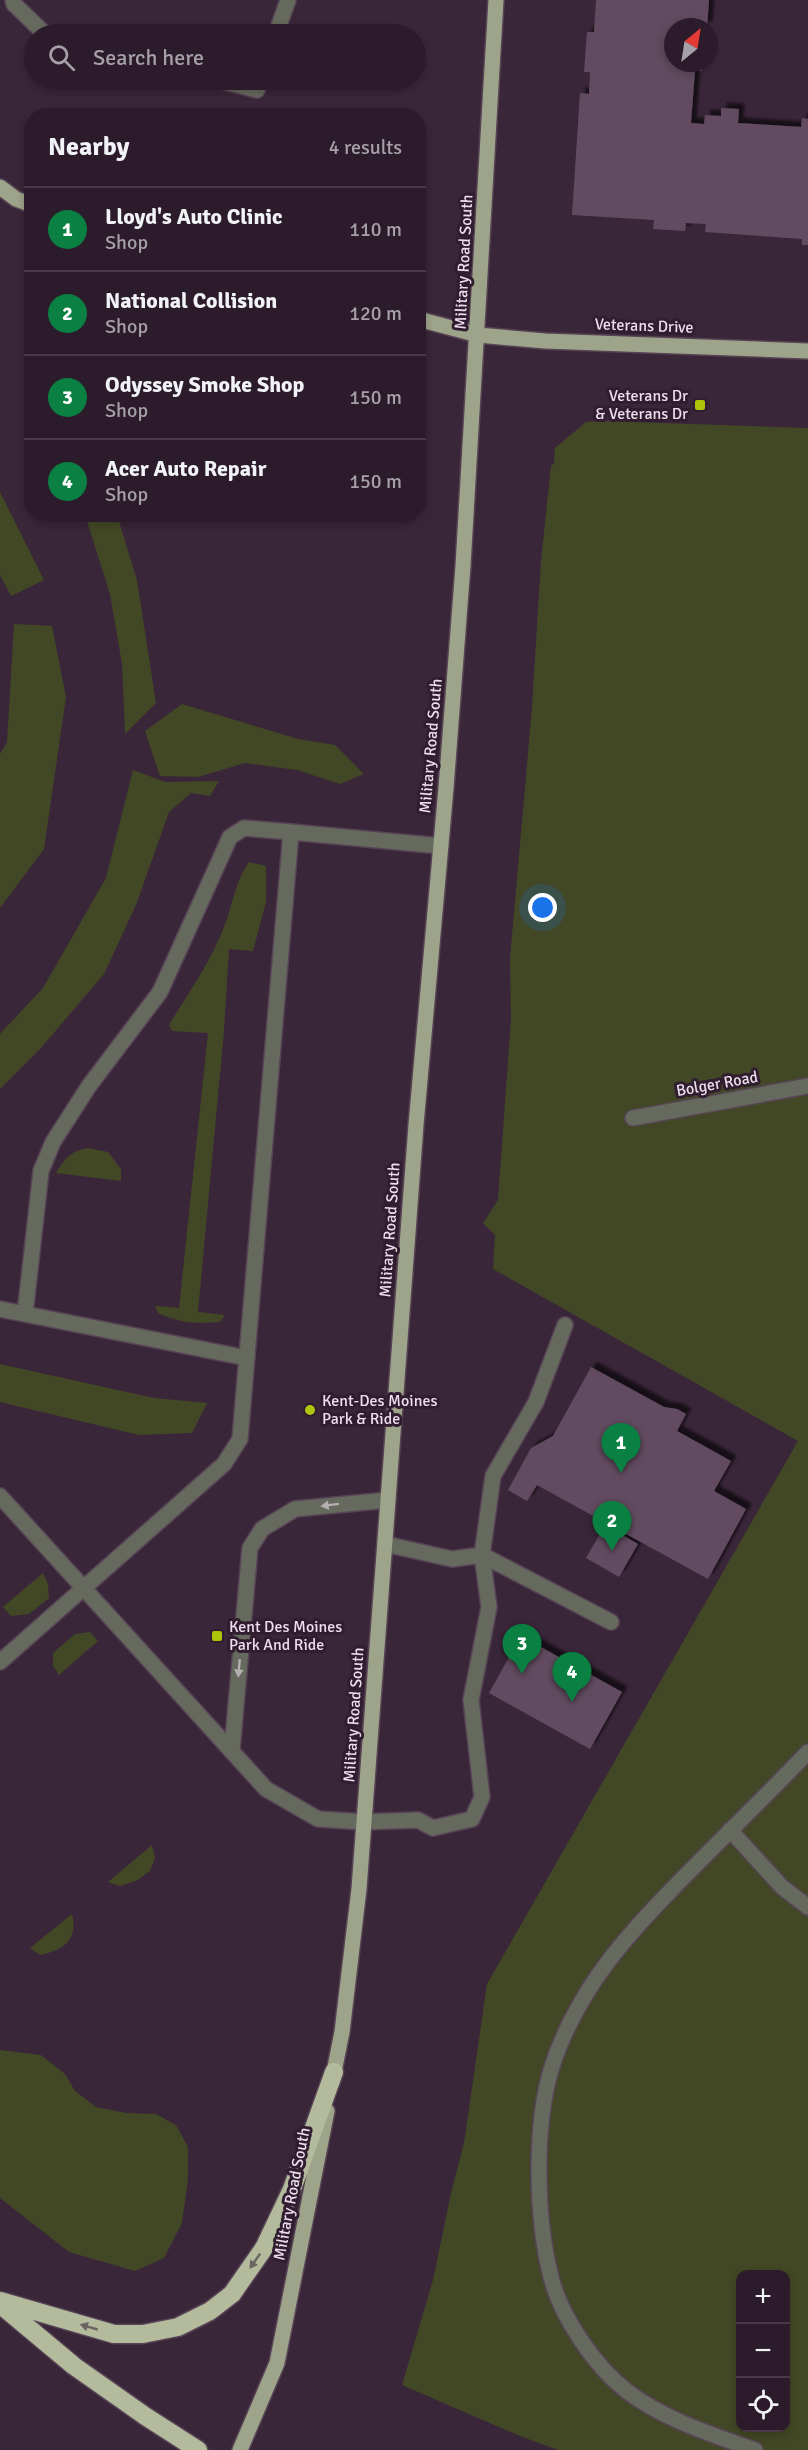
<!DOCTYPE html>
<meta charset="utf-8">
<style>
:root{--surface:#2c1c2b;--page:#342533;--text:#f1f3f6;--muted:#a6a1a9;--line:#483a47;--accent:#0b8043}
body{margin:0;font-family:Signika,sans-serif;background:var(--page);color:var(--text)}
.controls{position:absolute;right:18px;bottom:18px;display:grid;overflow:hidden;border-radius:12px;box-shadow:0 3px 9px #0003}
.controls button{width:54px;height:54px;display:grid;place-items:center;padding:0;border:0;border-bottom:2px solid var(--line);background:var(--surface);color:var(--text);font:30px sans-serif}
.compass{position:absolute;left:664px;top:18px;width:54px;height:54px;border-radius:50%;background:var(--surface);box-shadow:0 3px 9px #0003;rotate:30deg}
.you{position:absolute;left:543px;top:908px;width:21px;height:21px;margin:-15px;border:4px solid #fff;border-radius:50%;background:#1a73e8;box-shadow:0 0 0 9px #1a73e833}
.badge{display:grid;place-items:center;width:39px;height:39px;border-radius:50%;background:var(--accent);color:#fff;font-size:20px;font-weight:700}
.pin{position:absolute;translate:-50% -50px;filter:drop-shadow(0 2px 3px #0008)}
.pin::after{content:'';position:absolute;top:32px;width:21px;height:18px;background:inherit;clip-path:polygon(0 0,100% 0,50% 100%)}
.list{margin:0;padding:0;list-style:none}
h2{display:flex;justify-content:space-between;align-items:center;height:78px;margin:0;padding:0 24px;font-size:26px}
h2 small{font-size:20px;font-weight:400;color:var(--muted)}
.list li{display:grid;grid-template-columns:39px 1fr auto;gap:18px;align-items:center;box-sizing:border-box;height:84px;padding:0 24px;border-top:2px solid var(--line)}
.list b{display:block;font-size:22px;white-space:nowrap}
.list p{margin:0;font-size:20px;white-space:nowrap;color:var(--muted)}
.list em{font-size:20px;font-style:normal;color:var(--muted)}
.icon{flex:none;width:33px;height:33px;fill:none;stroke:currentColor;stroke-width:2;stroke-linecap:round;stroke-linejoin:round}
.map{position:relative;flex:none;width:808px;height:2450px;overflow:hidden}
.search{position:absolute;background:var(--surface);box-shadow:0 3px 9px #0003;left:24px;top:24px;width:402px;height:66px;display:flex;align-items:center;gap:15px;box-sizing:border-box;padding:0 21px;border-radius:33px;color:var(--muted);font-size:22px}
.panel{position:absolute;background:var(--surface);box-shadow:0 3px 9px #0003;left:24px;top:108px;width:402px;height:414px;border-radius:24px}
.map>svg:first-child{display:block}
.green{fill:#424825;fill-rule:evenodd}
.building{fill:#624c60;filter:url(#shadow)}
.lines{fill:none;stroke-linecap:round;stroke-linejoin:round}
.minor-casing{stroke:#564455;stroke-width:18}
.major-casing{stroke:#564455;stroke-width:18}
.highway-casing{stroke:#564455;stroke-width:21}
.minor{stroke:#66695d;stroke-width:15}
.major{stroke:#9ea48a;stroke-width:15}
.highway{stroke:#b4bb9c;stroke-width:18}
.oneway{fill:#b6b0b2}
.oneway2{fill:#6b6460}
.poi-dot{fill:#aec60a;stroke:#301d2f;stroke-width:2}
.labels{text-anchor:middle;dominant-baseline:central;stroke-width:6;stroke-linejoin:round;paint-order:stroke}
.street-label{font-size:16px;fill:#ecdfeb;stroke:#301d2f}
.poi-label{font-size:16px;fill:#ecdfeb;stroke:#301d2f;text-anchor:start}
</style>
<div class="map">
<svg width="808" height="2450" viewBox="0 0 808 2450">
<defs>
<filter id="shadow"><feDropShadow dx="5.5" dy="-5.5" stdDeviation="1.5" flood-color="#0009"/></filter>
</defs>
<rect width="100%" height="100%" fill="#3a2639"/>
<!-- green -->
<path class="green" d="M602,421L808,428V2450H558L520,2436L402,2385L433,2280L451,2193L464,2143L487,1984L798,1441L493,1269L495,1235L483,1223L498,1200L511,1019L510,958L532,707L541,561L551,466L554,463L555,448L586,422ZM740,2274H786V2428H740Z
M0,492L44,580L11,596L0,575Z
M85,515H117L137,580L156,703L125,734L122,664L110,594Z
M14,624L52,626L66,697L44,849L0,908V754L7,742Z
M182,704L298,739L335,745L364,774L340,784L297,770L245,763L198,777L160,776L145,731Z
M133,770L165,782L219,781L210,796L191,793L169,812L136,905L104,974L41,1048L0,1089V1034L43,988L106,878Z
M249,862L266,866V902L253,951L229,949L224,1031L198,1312L225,1315L220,1322C197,1324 179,1323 158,1313L155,1306L179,1308L208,1033L172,1031L169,1025C188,994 211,961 224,927C233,904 235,881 249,862Z
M88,1148L108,1152L121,1169V1181L56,1173C65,1158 71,1151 88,1148Z
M0,1364L154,1398L207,1403L192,1433L139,1435L0,1402Z
M43,1573L48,1584L49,1598L29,1614L11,1616L3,1607Z
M90,1632L98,1641L59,1675L53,1666V1653L75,1634Z
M152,1845L155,1858L150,1871L136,1881L120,1886L108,1882Z
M72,1914C78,1940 64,1950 40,1955L30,1948Z
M0,2050L41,2055L65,2074L75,2091L96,2107L126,2113L156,2114L176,2125L188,2147V2179L182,2223L164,2258L135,2271L69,2252L0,2198Z"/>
<!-- building -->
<path class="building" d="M596,0H709L707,27H673V63H702V71H695L691,123L704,124L705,115L721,116V108L739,109L738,123L801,127L802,118L808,119V245H802V239L705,232L706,224L686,223L685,231L653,229L654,220L572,215L580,93L589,94L590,72H584L587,32H594Z
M591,1367L664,1407L677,1409L686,1414L677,1431L731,1461L714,1491L746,1509L708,1579L537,1485L527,1501L508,1490L531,1448L553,1436Z
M605,1525L638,1544L619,1577L586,1558Z
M521,1636L622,1692L590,1749L489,1693Z"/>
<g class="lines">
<defs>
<path id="minor" d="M13,0L14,4L45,34
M276,34L288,0
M218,80L257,90L260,80
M633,1118L808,1086
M0,1309L247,1358
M25,1314L41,1171L53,1142L89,1086L160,992L230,837L244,828L291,832
M0,1496L266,1789L318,1819L364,1822L418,1820L433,1828L472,1819L482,1797L471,1700L489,1607L482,1555
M385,1544L452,1559L482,1555L493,1476L536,1402L565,1325
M482,1555L611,1622
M0,1662L224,1464L240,1439L291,832L441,846
M232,1750L250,1548L262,1529L295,1509L388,1500
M730,1830L782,1887L808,1907
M755,2450C711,2434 665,2420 628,2392C595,2367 561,2317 551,2277C536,2219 534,2127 551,2070C561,2037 578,2005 597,1977C621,1942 651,1911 680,1881C722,1838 766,1796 808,1752"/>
<path id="major" d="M0,187L16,199L32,205
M418,319L478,335L545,341L808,351
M332,2082L342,2032L359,1889L416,1125L446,788L463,566L496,0
M240,2450L277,2363L327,2111"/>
<path id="highway" d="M0,2301L114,2334H143L178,2327L210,2311L232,2294L264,2248L292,2189L334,2072
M1,2305L74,2366L145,2416L198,2450"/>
</defs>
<!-- minor casing -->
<use href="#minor" class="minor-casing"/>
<!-- major casing -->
<use href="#major" class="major-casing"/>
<!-- highway casing -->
<use href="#highway" class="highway-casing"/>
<!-- minor -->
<use href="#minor" class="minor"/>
<!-- major -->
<use href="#major" class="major"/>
<!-- highway -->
<use href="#highway" class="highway"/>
</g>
<!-- one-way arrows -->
<defs><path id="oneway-solid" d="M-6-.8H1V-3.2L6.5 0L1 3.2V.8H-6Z" transform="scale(1.5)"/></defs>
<g class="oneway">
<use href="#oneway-solid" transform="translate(330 1505) rotate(173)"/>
<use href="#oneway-solid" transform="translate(239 1668) rotate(95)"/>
</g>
<g class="oneway2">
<use href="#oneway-solid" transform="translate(255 2261) rotate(125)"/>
<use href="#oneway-solid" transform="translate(89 2327) rotate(-164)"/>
</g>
<!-- markers -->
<g class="poi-dot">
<rect x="694" y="399" width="12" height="12" rx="3"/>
<circle cx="310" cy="1410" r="6"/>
<rect x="211" y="1630" width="12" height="12" rx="3"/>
</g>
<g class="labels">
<!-- street labels -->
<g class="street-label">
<text transform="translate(464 262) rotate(-87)">Military Road South</text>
<text transform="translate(644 326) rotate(2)">Veterans Drive</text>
<text transform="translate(431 746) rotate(-85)">Military Road South</text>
<text transform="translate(717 1084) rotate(-10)">Bolger Road</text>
<text transform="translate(390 1230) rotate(-86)">Military Road South</text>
<text transform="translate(354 1715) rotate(-86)">Military Road South</text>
<text transform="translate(292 2194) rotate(-79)">Military Road South</text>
</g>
<!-- poi labels -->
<g class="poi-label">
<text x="688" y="396" text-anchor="end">Veterans Dr<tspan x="688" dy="18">&amp; Veterans Dr</tspan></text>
<text x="322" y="1401">Kent-Des Moines<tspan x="322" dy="18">Park &amp; Ride</tspan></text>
<text x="229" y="1627">Kent Des Moines<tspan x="229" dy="18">Park And Ride</tspan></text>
</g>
</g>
</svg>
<div class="controls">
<button>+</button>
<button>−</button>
<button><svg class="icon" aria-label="locate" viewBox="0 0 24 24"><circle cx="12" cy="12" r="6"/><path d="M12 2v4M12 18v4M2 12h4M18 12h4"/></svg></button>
</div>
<svg class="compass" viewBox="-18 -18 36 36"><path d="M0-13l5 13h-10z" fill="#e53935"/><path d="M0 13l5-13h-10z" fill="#a6a1a9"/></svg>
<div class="you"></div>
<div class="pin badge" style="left:621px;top:1473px">1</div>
<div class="pin badge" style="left:612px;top:1551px">2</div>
<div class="pin badge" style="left:522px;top:1674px">3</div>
<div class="pin badge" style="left:572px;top:1702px">4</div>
<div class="search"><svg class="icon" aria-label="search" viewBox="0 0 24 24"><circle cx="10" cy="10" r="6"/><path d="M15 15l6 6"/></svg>Search here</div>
<section class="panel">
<h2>Nearby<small>4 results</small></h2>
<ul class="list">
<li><span class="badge">1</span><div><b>Lloyd's Auto Clinic</b><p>Shop</p></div><em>110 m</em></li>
<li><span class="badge">2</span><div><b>National Collision</b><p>Shop</p></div><em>120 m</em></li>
<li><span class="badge">3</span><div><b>Odyssey Smoke Shop</b><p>Shop</p></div><em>150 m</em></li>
<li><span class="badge">4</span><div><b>Acer Auto Repair</b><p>Shop</p></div><em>150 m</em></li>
</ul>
</section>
</div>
